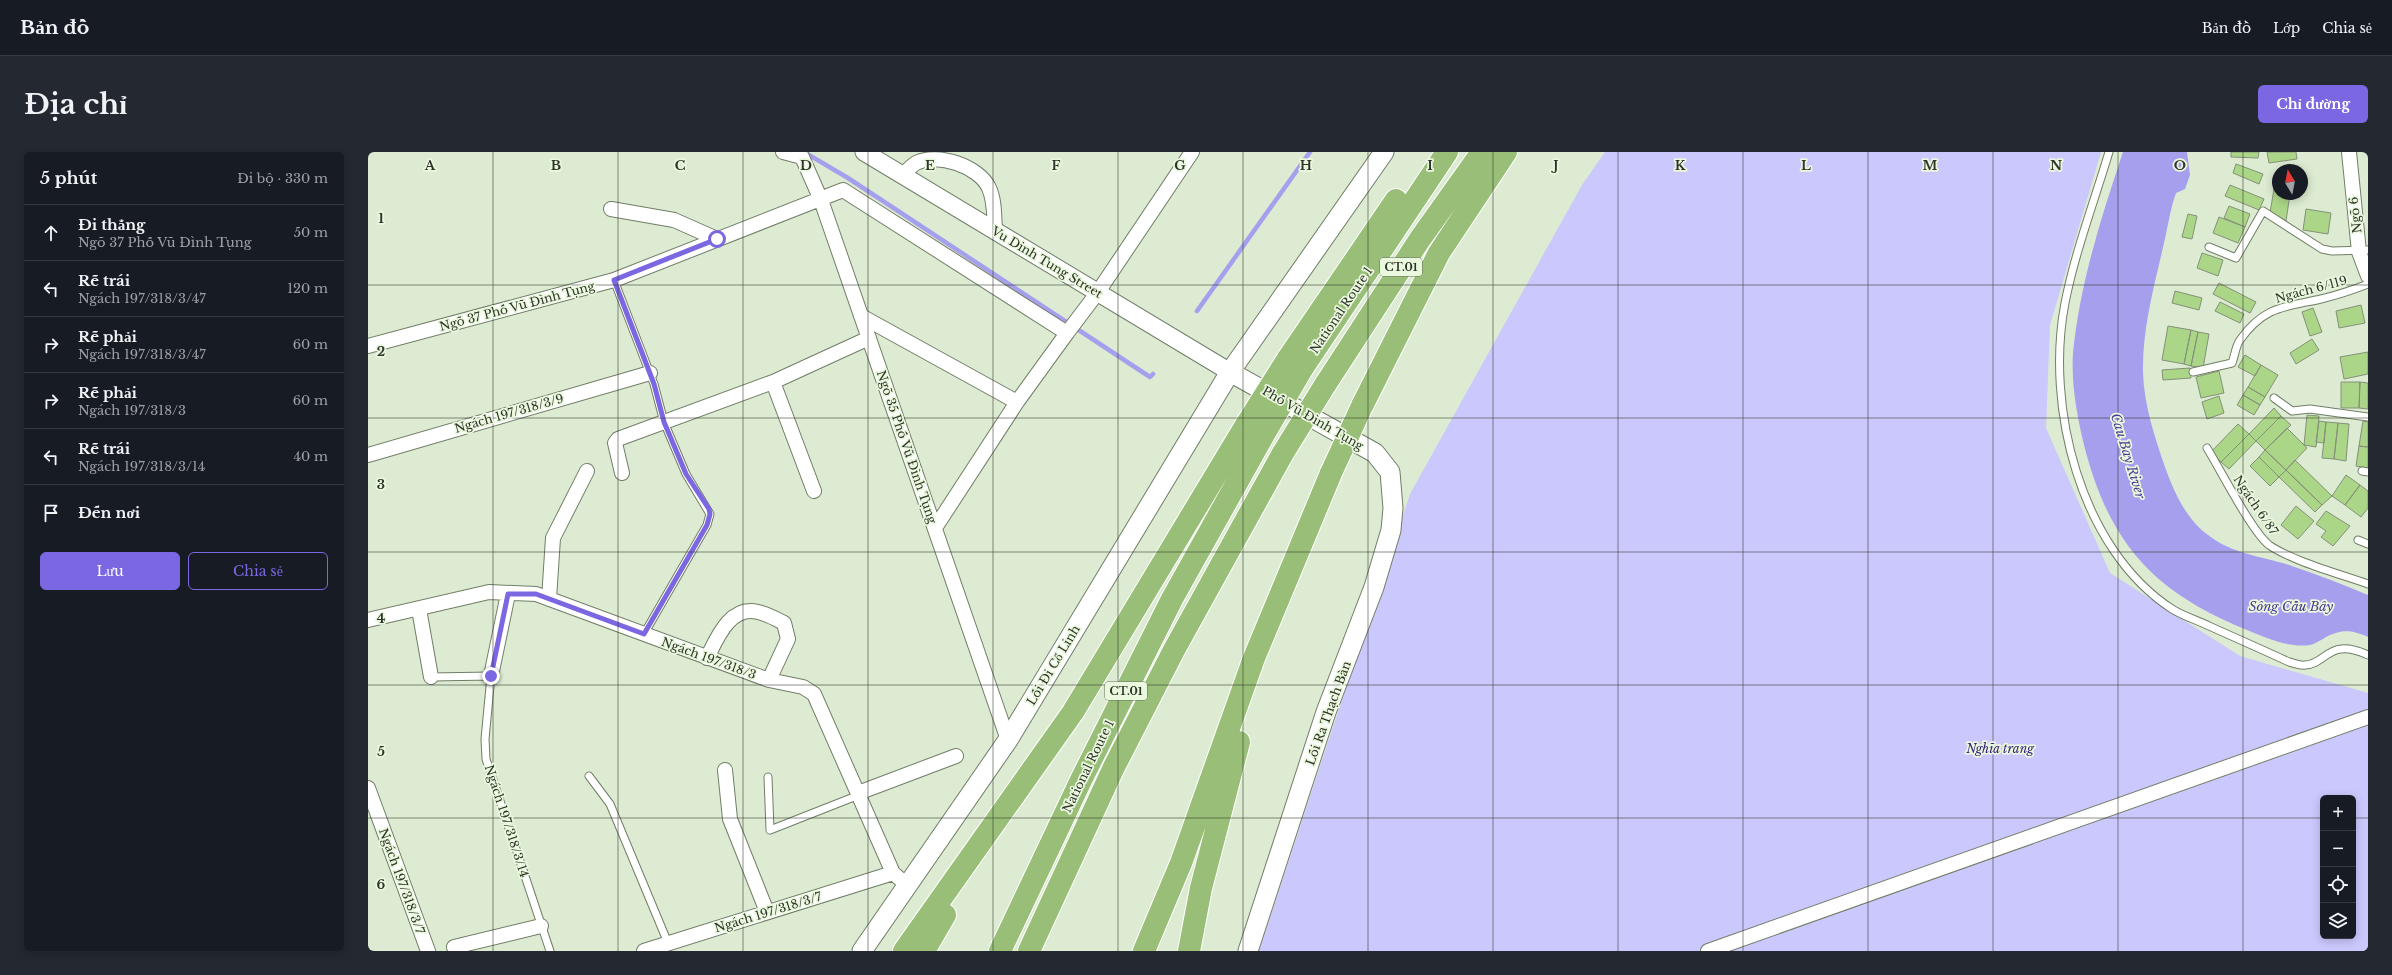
<!DOCTYPE html>
<html lang="vi">
<meta charset="utf-8">
<style>
:root{--surface:#171b24;--page:#242831;--text:#f1f3f6;--muted:#9ea1a6;--line:#363941;--accent:#7b67e2}
body{margin:0;font-family:"Libre Baskerville",serif;background:var(--page);color:var(--text)}
.controls{position:absolute;right:12px;bottom:12px;display:grid;overflow:hidden;border-radius:6px;box-shadow:0 2px 10px #0003}
.controls button{width:36px;height:36px;display:grid;place-items:center;padding:0;border:0;border-bottom:1px solid var(--line);background:var(--surface);color:var(--text);font:20px sans-serif}
.compass{position:absolute;left:1904px;top:12px;width:36px;height:36px;border-radius:50%;background:var(--surface);box-shadow:0 2px 10px #0003;rotate:350deg}
.stop{position:absolute;width:12px;height:12px;margin:-9px;border:3px solid #7b67e2;border-radius:50%;background:#fff}
.stop.end{background:#7b67e2;border-color:#fff;box-shadow:0 1px 4px #0008}
.list{margin:0;padding:0;list-style:none}
h2{display:flex;justify-content:space-between;align-items:center;height:52px;margin:0;padding:0 16px;font-size:17px}
h2 small{font-size:13px;font-weight:400;color:var(--muted)}
.list li{display:grid;grid-template-columns:26px 1fr auto;gap:12px;align-items:center;box-sizing:border-box;height:56px;padding:0 16px;border-top:1px solid var(--line)}
.list b{display:block;font-size:15px;white-space:nowrap}
.list p{margin:0;font-size:13px;white-space:nowrap;color:var(--muted)}
.list em{font-size:13px;font-style:normal;color:var(--muted)}
.actions{display:flex;gap:8px;padding:12px 16px}
.actions a{flex:1;padding:9px 0;border:1px solid var(--accent);border-radius:6px;text-align:center;font-size:14px;color:var(--accent)}
.actions .main{background:var(--accent);color:#fff}
.icon{flex:none;width:22px;height:22px;fill:none;stroke:currentColor;stroke-width:2;stroke-linecap:round;stroke-linejoin:round}
.map{position:relative;flex:none;width:2000px;height:799px;overflow:hidden;border-radius:6px}
header{display:flex;align-items:center;gap:24px;box-sizing:border-box;height:56px;padding:0 20px;background:var(--surface);border-bottom:1px solid var(--line)}
header strong{font-size:19px}
nav{display:flex;gap:22px;margin-inline-start:auto;font-size:14px}
.intro{display:flex;align-items:center;justify-content:space-between;box-sizing:border-box;height:96px;padding:0 24px}
h1{margin:0;font-size:28px}
.button{padding:10px 18px;border-radius:6px;background:var(--accent);color:#fff;font-size:14px;font-weight:700}
main{display:flex;gap:24px;padding:0 24px}
aside{flex:1;background:var(--surface);border-radius:6px;box-shadow:0 2px 10px #0003}
.map>svg:first-child{display:block}
.green{fill:#cbc8fd;fill-rule:evenodd}
.water{fill:#a69fee}
.lines{fill:none;stroke-linecap:round;stroke-linejoin:round}
.stream{stroke:#a69fee;stroke-width:4.5}
.building{fill:#acd687;stroke:#849179}
.service-casing{stroke:#717e67;stroke-width:9}
.minor-casing{stroke:#717e67;stroke-width:16}
.tertiary-casing{stroke:#717e67;stroke-width:19}
.secondary-casing{stroke:#717e67;stroke-width:21}
.motorway-casing{stroke:#fff;stroke-width:24}
.service{stroke:#fff;stroke-width:7}
.minor{stroke:#fff;stroke-width:14}
.tertiary{stroke:#fff;stroke-width:17}
.secondary{stroke:#fff;stroke-width:19}
.motorway{stroke:#99be77;stroke-width:22}
.motorway-bridge-casing{stroke:#fff;stroke-width:24;stroke-linecap:butt}
.motorway-bridge{stroke:#99be77;stroke-width:22}
.route{stroke:#7b67e2;stroke-width:5}
.grid{fill:none;stroke:#2f342a;stroke-width:1;stroke-opacity:0.55}
.labels{text-anchor:middle;dominant-baseline:central;stroke-width:3.5;stroke-linejoin:round;paint-order:stroke}
.shield{fill:#eaf8de;stroke:#676f60;stroke-width:1}
.shield-label{font-size:11px;font-weight:bold;fill:#2f342a}
.street-label{font-size:12px;fill:#2f342a;stroke:#eaf8de}
.park-label{font-size:12px;font-style:italic;fill:#331c76;stroke:#eaf8de}
.water-label{font-size:13px;font-style:italic;fill:#493893;stroke:#eaf8de}
.grid-label{font-size:13px;text-anchor:middle;font-weight:bold;fill:#2f342a;stroke:#eaf8de;stroke-width:3.5;stroke-linejoin:round;paint-order:stroke}
</style>
<header>
<strong>Bản đồ</strong>
<nav><a>Bản đồ</a><a>Lớp</a><a>Chia sẻ</a></nav>
</header>
<div class="intro"><h1>Địa chỉ</h1><a class="button">Chỉ đường</a></div>
<main>
<aside>
<h2>5 phút<small>Đi bộ · 330 m</small></h2>
<ul class="list">
<li><svg class="icon" aria-label="ahead" viewBox="0 0 24 24"><path d="M12 20V5M6 11l6-6 6 6"/></svg><div><b>Đi thẳng</b><p>Ngõ 37 Phố Vũ Đình Tụng</p></div><em>50 m</em></li>
<li><svg class="icon" aria-label="left" viewBox="0 0 24 24"><path d="M17 20v-9H6M10 6l-5 5 5 5"/></svg><div><b>Rẽ trái</b><p>Ngách 197/318/3/47</p></div><em>120 m</em></li>
<li><svg class="icon" aria-label="right" viewBox="0 0 24 24"><path d="M7 20v-9h11M14 6l5 5-5 5"/></svg><div><b>Rẽ phải</b><p>Ngách 197/318/3/47</p></div><em>60 m</em></li>
<li><svg class="icon" aria-label="right" viewBox="0 0 24 24"><path d="M7 20v-9h11M14 6l5 5-5 5"/></svg><div><b>Rẽ phải</b><p>Ngách 197/318/3</p></div><em>60 m</em></li>
<li><svg class="icon" aria-label="left" viewBox="0 0 24 24"><path d="M17 20v-9H6M10 6l-5 5 5 5"/></svg><div><b>Rẽ trái</b><p>Ngách 197/318/3/14</p></div><em>40 m</em></li>
<li><svg class="icon" aria-label="arrive" viewBox="0 0 24 24"><path d="M6 21V4h12l-3 4 3 4H6"/></svg><div><b>Đến nơi</b></div></li>
</ul>
<div class="actions"><a class="main">Lưu</a><a>Chia sẻ</a></div>
</aside>
<div class="map">
<svg width="2000" height="799" viewBox="0 0 2000 799">
<rect width="100%" height="100%" fill="#dcebd1"/>
<!-- green -->
<path class="green" d="M1237,0H1733L1682,173L1678,276L1742,421L1872,504L2000,541V799H891L1042,342L1214,33ZM1955,646H1985V784H1955Z"/>
<!-- water -->
<path class="water" d="M1755,0H1819L1822,23L1817,37L1808,41C1803,55 1801,68 1798,82C1788,128 1774,174 1775,221C1776,253 1787,286 1797,315C1806,340 1818,367 1840,383C1864,402 1893,404 1921,413C1948,422 1974,432 2000,443V485C1983,478 1975,477 1958,485C1953,488 1947,492 1942,493C1921,496 1898,486 1879,478C1785,440 1741,391 1716,293C1709,264 1703,231 1705,201C1712,131 1733,66 1755,0Z"/>
<g class="lines">
<!-- stream -->
<path class="stream" d="M436,0L480,26L782,225L785,222
M829,159L942,0"/>
</g>
<!-- building -->
<path class="building" d="M1863,0H1891L1890,6L1863,5Z
M1899,0H1928L1929,7L1901,11Z
M1868,12L1895,22L1891,32L1865,21Z
M1907,31L1910,32V42H1922L1918,69L1902,61Z
M1862,33L1896,47L1891,58L1857,44Z
M1861,54L1882,62L1877,75L1856,66Z
M1938,57L1963,61L1960,82L1935,78Z
M1820,62L1829,64L1824,87L1814,85Z
M1851,65L1877,75L1870,91L1845,81Z
M1834,101L1855,108L1850,124L1829,116Z
M1851,131L1888,150L1882,161L1845,142Z
M1807,139L1834,146L1831,158L1804,151Z
M1852,150L1876,162L1872,171L1847,159Z
M1993,153L1997,171L1971,176L1968,159Z
M1945,156L1954,180L1942,184L1934,160Z
M1800,174L1823,178L1816,212L1794,208Z
M1823,178L1830,180L1823,214L1816,212Z
M1830,180L1841,182L1835,216L1823,214Z
M1944,187L1951,198L1928,212L1922,201Z
M2000,200V222L1976,227L1972,205Z
M1877,203L1893,213L1887,224L1870,215Z
M1893,213L1910,223L1897,245L1880,235Z
M1822,216L1823,226L1795,228L1794,218Z
M1851,219L1856,241L1833,246L1828,225Z
M1973,230H1992L1991,256H1973Z
M1992,230L2000,231V257L1991,256Z
M1880,235L1897,245L1892,253L1875,243Z
M1875,243L1892,253L1886,263L1869,253Z
M1851,244L1856,261L1839,267L1834,250Z
M1906,256L1913,264L1888,289L1881,282Z
M1939,263L1951,264L1948,295L1936,293Z
M1913,264L1923,273L1897,298L1888,289Z
M1951,269L1958,270L1956,291L1948,290Z
M1995,269L2000,270V295L1991,294Z
M1958,270L1970,271L1966,307L1954,306Z
M1970,271L1981,272L1978,309L1966,307Z
M1870,272L1881,282L1853,310L1843,300Z
M1919,276L1939,296L1918,318L1897,298Z
M1881,282L1888,289L1861,317L1853,310Z
M1991,294L2000,295V316L1988,314Z
M1897,298L1918,318L1911,325L1891,305Z
M1891,305L1911,325L1902,334L1882,314Z
M1927,308L1964,344L1954,353L1918,318Z
M1918,318L1954,353L1947,360L1911,325Z
M1978,323L1992,333L1977,353L1964,344Z
M1992,333L2000,339V356L1993,365L1977,353Z
M1928,354L1946,369L1930,387L1913,373Z
M1958,359L1982,374L1965,394L1953,385L1958,379L1948,372Z"/>
<g class="lines">
<defs>
<path id="service" d="M1741,0C1726,50 1707,100 1697,151C1677,254 1712,397 1804,457C1815,464 1829,468 1841,474C1868,486 1895,498 1921,510C1926,511 1932,514 1937,513C1951,513 1959,498 1973,497C1982,496 1991,499 2000,503
M1841,95L1868,106L1895,59L1954,97L1964,99L2000,98
M246,128L286,232L296,270L318,322L342,362L339,373L276,482
M1825,220L1864,211C1867,204 1867,195 1872,188C1896,154 1917,155 1953,147C1970,143 1985,138 2000,132
M1906,246L1924,259L1942,257L2000,265
M1839,296C1852,317 1884,380 1901,393C1924,409 1972,422 2000,432
M1994,319L2000,320
M1990,388L2000,392
M63,525L123,524L117,587L118,607L182,799
M221,624L242,652L300,791
M400,625L402,678L491,643"/>
<path id="minor" d="M415,0L434,5L453,48L640,588
M1981,0L1991,100L2000,124
M535,23C539,19 543,14 548,11C569,0 611,14 621,36C627,49 626,65 627,79
M243,57L306,68L349,87
M493,164L649,250
M699,181L730,140L824,0
M0,194L246,128L475,38L699,181L649,250L567,376
M405,230L501,186
M0,303L282,221
M254,321L247,291L250,287L405,230L446,339
M181,447L185,386L219,319
M51,457L63,525
M0,468L121,440L168,442L401,528L435,535L446,542L525,721L539,733
M339,506C349,486 362,453 390,460C399,462 408,467 416,471L420,487L401,528
M123,524L140,442
M357,618L362,667L399,760
M0,636L60,799
M490,641L588,604
M86,795L173,774
M276,799L525,721
M1340,799L2000,565"/>
<path id="tertiary" d="M496,0L862,220"/>
<path id="secondary" d="M862,220L1007,301L1022,320L1025,356L1023,378L1006,435L958,560L880,799
M494,799L640,588L862,220L1016,0"/>
<path id="motorway" d="M919,208L1028,48
M934,217L1079,0
M957,233L1052,87L1114,0
M994,254L1071,101L1138,0
M536,799L705,560L878,273
M556,799L577,763
M632,799L714,626L804,447L895,284
M661,799L746,615L806,498L915,301
M776,799L813,711L886,506L963,321
M821,799L833,736L871,590"/>
</defs>
<!-- service casing -->
<use href="#service" class="service-casing"/>
<!-- minor casing -->
<use href="#minor" class="minor-casing"/>
<!-- tertiary casing -->
<use href="#tertiary" class="tertiary-casing"/>
<!-- secondary casing -->
<use href="#secondary" class="secondary-casing"/>
<!-- motorway casing -->
<use href="#motorway" class="motorway-casing"/>
<!-- service -->
<use href="#service" class="service"/>
<!-- minor -->
<use href="#minor" class="minor"/>
<!-- tertiary -->
<use href="#tertiary" class="tertiary"/>
<!-- secondary -->
<use href="#secondary" class="secondary"/>
<!-- motorway -->
<use href="#motorway" class="motorway"/>
<defs>
<path id="motorway-bridge" d="M878,273L919,208
M895,284L934,217
M915,301L957,233
M963,321L994,254"/>
</defs>
<!-- motorway-bridge casing -->
<use href="#motorway-bridge" class="motorway-bridge-casing"/>
<!-- motorway-bridge -->
<use href="#motorway-bridge" class="motorway-bridge"/>
</g>
<g class="lines">
<!-- route -->
<path class="route" d="M123,524L140,442H168L276,482L339,373L342,362L341,357L318,322L296,270L286,232L246,128L349,87"/>
</g>
<!-- grid -->
<path class="grid" d="M125,0V799M250,0V799M375,0V799M500,0V799M625,0V799M750,0V799M875,0V799M1000,0V799M1125,0V799M1250,0V799M1375,0V799M1500,0V799M1625,0V799M1750,0V799M1875,0V799M0,133H2000M0,266H2000M0,400H2000M0,533H2000M0,666H1955M1985,666H2000"/>
<g class="labels">
<!-- shield labels -->
<g class="shield">
<rect x="1012" y="106" width="42" height="18" rx="3"/>
<rect x="737" y="530" width="42" height="18" rx="3"/>
</g>
<g class="shield-label">
<text x="1033" y="115">CT.01</text>
<text x="758" y="539">CT.01</text>
</g>
<!-- street labels -->
<g class="street-label">
<text transform="translate(1987 63) rotate(-96)">Ngõ 6</text>
<text transform="translate(679 110) rotate(31)">Vu Dinh Tung Street</text>
<text transform="translate(1943 137) rotate(-15)">Ngách 6/119</text>
<text transform="translate(149 154) rotate(-15)">Ngõ 37 Phố Vũ Đình Tụng</text>
<text transform="translate(973 158) rotate(-56)">National Route 1</text>
<text transform="translate(141 261) rotate(-16)">Ngách 197/318/3/9</text>
<text transform="translate(945 266) rotate(30)">Phố Vũ Đình Tụng</text>
<text transform="translate(539 295) rotate(71)">Ngõ 35 Phố Vũ Đình Tụng</text>
<text transform="translate(1888 353) rotate(56)">Ngách 6/87</text>
<text transform="translate(341 506) rotate(20)">Ngách 197/318/3</text>
<text transform="translate(685 513) rotate(-59)">Lối Đi Cổ Linh</text>
<text transform="translate(960 561) rotate(-70)">Lối Ra Thạch Bàn</text>
<text transform="translate(720 614) rotate(-64)">National Route 1</text>
<text transform="translate(139 669) rotate(72)">Ngách 197/318/3/14</text>
<text transform="translate(34 729) rotate(70)">Ngách 197/318/3/7</text>
<text transform="translate(400 760) rotate(-17)">Ngách 197/318/3/7</text>
</g>
<!-- park labels -->
<g class="park-label">
<text x="1632" y="596">Nghĩa trang</text>
</g>
<!-- water labels -->
<g class="water-label">
<text transform="translate(1760 304) rotate(73)">Cau Bay River</text>
<text x="1923" y="454">Sông Cầu Bây</text>
</g>
</g>
<g class="grid-label">
<text x="62" y="18">A</text>
<text x="188" y="18">B</text>
<text x="312" y="18">C</text>
<text x="438" y="18">D</text>
<text x="562" y="18">E</text>
<text x="688" y="18">F</text>
<text x="812" y="18">G</text>
<text x="938" y="18">H</text>
<text x="1062" y="18">I</text>
<text x="1188" y="18">J</text>
<text x="1312" y="18">K</text>
<text x="1438" y="18">L</text>
<text x="1562" y="18">M</text>
<text x="1688" y="18">N</text>
<text x="1812" y="18">O</text>
<text x="13" y="71">1</text>
<text x="13" y="204">2</text>
<text x="13" y="337">3</text>
<text x="13" y="471">4</text>
<text x="13" y="604">5</text>
<text x="13" y="737">6</text>
</g>
</svg>
<div class="controls">
<button>+</button>
<button>−</button>
<button><svg class="icon" aria-label="locate" viewBox="0 0 24 24"><circle cx="12" cy="12" r="6"/><path d="M12 2v4M12 18v4M2 12h4M18 12h4"/></svg></button>
<button><svg class="icon" aria-label="layers" viewBox="0 0 24 24"><path d="M12 4l9 5-9 5-9-5zM3 14l9 5 9-5"/></svg></button>
</div>
<svg class="compass" viewBox="-18 -18 36 36"><path d="M0-13l5 13h-10z" fill="#e53935"/><path d="M0 13l5-13h-10z" fill="#9ea1a6"/></svg>
<div class="stop" style="left:349px;top:87px"></div>
<div class="stop end" style="left:123px;top:524px"></div>
</div>
</main>
